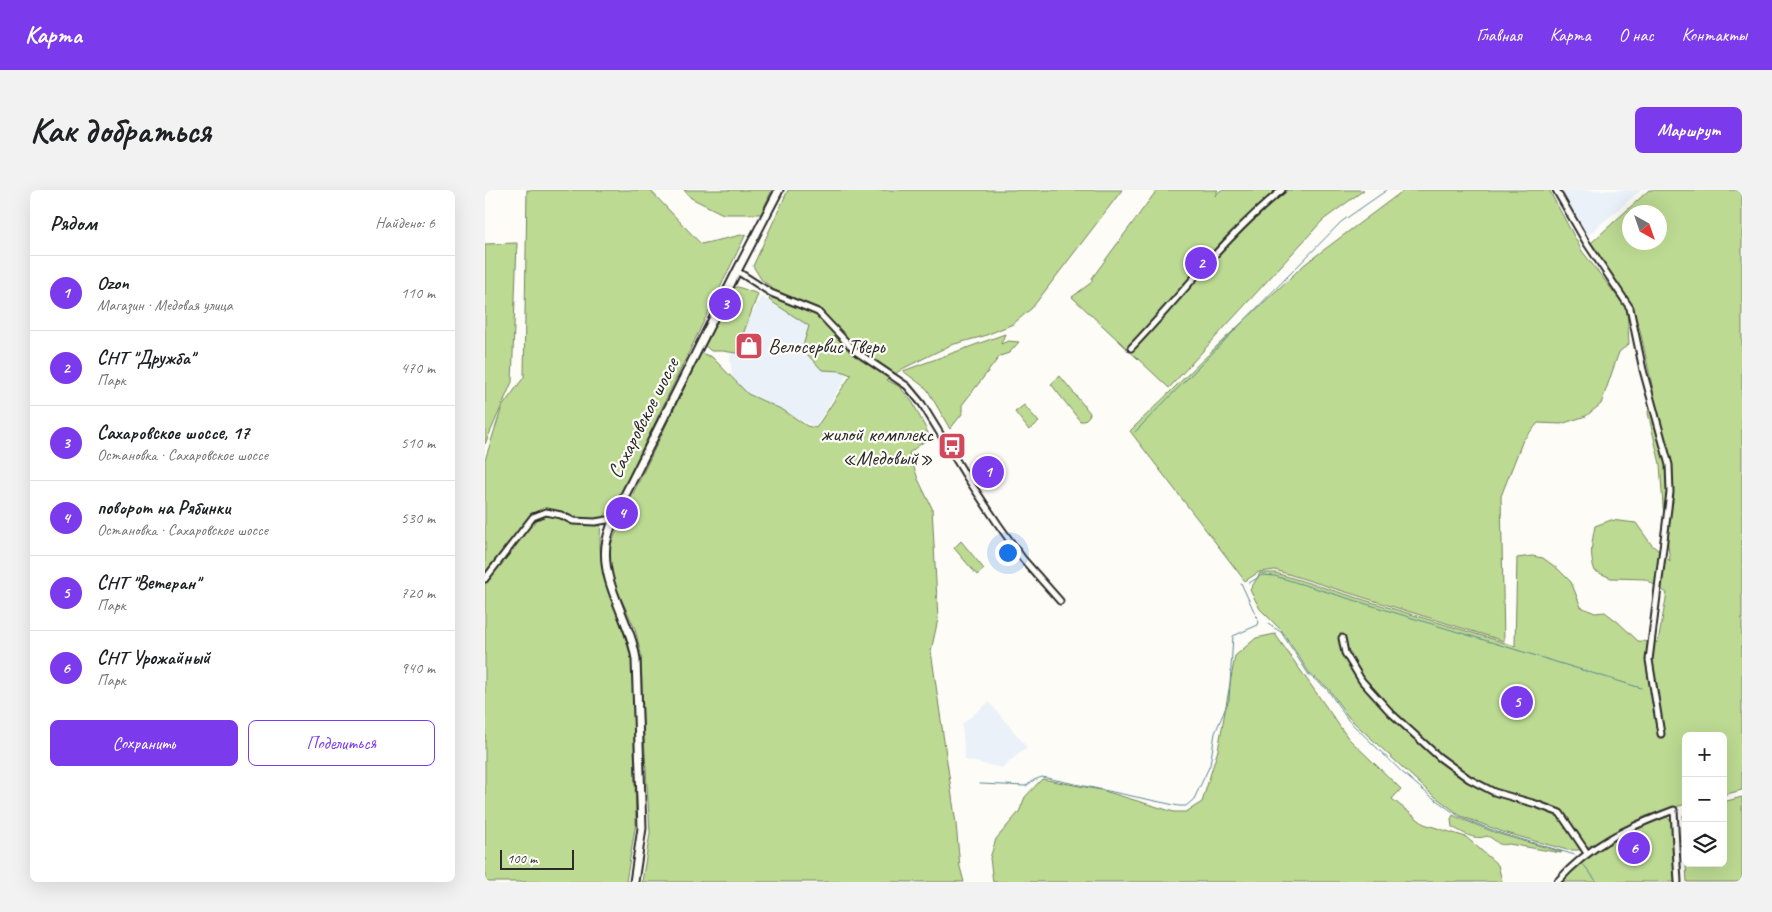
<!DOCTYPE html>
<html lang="ru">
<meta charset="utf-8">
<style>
:root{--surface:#fff;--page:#f2f2f2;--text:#202124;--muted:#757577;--line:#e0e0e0;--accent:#7c3aed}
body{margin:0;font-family:Caveat,sans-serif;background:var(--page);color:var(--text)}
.controls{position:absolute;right:15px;bottom:15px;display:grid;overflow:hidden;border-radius:8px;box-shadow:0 5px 20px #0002}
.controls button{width:45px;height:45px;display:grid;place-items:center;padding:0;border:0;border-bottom:1px solid var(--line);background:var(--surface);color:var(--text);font:25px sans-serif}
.compass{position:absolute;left:1137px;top:15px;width:45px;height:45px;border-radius:50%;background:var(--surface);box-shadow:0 5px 20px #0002;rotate:140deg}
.scale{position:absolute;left:15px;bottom:12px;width:74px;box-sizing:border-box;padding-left:5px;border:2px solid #2b2b2b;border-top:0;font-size:14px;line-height:18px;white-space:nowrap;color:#2b2b2b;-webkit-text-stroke:4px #fdfcf7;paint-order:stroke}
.you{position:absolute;left:522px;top:362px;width:18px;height:18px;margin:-12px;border:4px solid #fff;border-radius:50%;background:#1a73e8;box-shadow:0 0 0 8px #1a73e833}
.badge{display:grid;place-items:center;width:32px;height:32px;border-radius:50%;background:var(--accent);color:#fff;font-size:16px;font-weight:700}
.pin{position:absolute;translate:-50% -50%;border:2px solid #fff;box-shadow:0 1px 5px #0006}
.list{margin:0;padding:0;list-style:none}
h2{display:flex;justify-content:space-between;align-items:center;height:65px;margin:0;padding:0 20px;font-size:21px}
h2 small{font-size:16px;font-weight:400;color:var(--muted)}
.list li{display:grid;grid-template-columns:32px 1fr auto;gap:15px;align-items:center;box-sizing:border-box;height:75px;padding:0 20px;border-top:1px solid var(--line)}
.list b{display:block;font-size:19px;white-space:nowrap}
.list p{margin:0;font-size:16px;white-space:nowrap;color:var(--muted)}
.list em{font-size:16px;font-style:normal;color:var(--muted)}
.actions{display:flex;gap:10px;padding:15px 20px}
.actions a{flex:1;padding:11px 0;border:1px solid var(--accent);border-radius:8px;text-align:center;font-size:18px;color:var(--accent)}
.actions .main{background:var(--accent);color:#fff}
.icon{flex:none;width:28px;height:28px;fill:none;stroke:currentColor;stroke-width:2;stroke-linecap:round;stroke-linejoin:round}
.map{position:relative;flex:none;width:1257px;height:692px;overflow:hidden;border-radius:8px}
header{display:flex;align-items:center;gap:30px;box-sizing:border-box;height:70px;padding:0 25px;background:var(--accent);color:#fff}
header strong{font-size:24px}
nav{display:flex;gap:28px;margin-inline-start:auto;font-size:18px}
.intro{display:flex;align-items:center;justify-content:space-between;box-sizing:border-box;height:120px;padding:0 30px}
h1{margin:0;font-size:35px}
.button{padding:12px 22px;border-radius:8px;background:var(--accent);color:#fff;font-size:18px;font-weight:700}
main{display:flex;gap:30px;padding:0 30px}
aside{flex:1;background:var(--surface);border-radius:8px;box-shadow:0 5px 20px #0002}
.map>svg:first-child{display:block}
.built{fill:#ebf1f8}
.green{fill:#bcda92;stroke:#74825e;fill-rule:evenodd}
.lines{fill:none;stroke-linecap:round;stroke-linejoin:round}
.stream{stroke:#5a8793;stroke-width:1}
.street-casing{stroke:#2b2b2b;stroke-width:9}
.secondary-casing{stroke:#2b2b2b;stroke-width:11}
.street{stroke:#fdfcf7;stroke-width:5}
.secondary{stroke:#fdfcf7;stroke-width:7}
.labels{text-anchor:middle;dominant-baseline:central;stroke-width:4.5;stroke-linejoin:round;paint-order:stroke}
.poi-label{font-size:21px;fill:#2b2b2b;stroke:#fdfcf7;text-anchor:start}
.street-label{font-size:21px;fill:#2b2b2b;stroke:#fdfcf7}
</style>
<header>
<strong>Карта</strong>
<nav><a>Главная</a><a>Карта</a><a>О нас</a><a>Контакты</a></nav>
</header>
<div class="intro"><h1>Как добраться</h1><a class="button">Маршрут</a></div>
<main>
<aside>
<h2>Рядом<small>Найдено: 6</small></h2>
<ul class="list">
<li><span class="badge">1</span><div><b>Ozon</b><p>Магазин · Медовая улица</p></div><em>110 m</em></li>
<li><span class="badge">2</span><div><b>СНТ &quot;Дружба&quot;</b><p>Парк</p></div><em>470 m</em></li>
<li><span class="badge">3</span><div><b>Сахаровское шоссе, 17</b><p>Остановка · Сахаровское шоссе</p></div><em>510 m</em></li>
<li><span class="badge">4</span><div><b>поворот на Рябинки</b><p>Остановка · Сахаровское шоссе</p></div><em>530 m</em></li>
<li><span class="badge">5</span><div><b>СНТ &quot;Ветеран&quot;</b><p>Парк</p></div><em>720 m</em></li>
<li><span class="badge">6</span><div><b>СНТ Урожайный</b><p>Парк</p></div><em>940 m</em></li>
</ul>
<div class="actions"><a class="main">Сохранить</a><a>Поделиться</a></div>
</aside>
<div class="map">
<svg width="1257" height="692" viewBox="0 0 1257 692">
<rect width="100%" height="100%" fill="#fdfcf7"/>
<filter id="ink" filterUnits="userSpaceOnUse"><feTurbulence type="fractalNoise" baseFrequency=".02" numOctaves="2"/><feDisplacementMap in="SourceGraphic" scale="10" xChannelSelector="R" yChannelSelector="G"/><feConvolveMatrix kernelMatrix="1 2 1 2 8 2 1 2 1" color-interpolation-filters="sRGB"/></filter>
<g filter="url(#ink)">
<!-- built -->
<path class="built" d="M1075,0H1156L1101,47Z
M276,106L328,137L363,171L360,189L330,237L248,198L245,166Z
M504,512L542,557L517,578L480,570L477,534Z"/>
<!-- green -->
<path class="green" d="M42,0H165L216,54L261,44L133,309L117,329C103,332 89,329 75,326L87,332L116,333C114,352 115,372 120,390C128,418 142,443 147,471L151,633L141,692H0V270L17,217L39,187Z
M199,0H287L276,24H238L206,8Z
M303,0H637L547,118L528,134L499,146L466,155L417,179L402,190L415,197L428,213L445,247L424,263L433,289L447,318L453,429L446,461L471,634L475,677L479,692H157L165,643L158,530L156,464L150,439L129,393L125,375V357L143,314L216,163L227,167L263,204L298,220L322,236L331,238L366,185L356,181L337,180L317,159L324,136L284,110L287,98L276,89L268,76Z
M672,0H733L730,6L736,0H879L838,30L684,198L587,107L607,92V88Z
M919,0H1064L1097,61L1142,119L1144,154L1134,162L1116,214L1101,226L1076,234L1053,233L1038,250L1016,306L1019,451L790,380L774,382L760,391L645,241L733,155L820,74Z
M1164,0H1257V600L1238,605V546H1201V614L1161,626L1097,660H1082L1018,642L976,626L944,602L863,527L843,498L825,484L797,441L775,419L765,400L775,383H791L1030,456L1032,368L1047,366L1058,368L1073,379L1086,392L1096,417L1110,423L1120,422L1133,432L1153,451L1173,452L1182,403L1160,389L1126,388L1110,381C1104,366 1107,351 1110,336L1126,330L1151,333L1166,354L1185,371L1178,316L1175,274L1163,223L1168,200L1155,140L1146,115L1106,53ZM1144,22H1174V52H1144Z
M32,53L27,192L0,254V54Z
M249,97H253L273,104L251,163L238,161H226L219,155Z
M520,144L516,154L523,151L534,152L524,163L515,166L477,215V224L465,239L442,199L418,181Z
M575,186L605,223L604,226L599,231H595L566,194Z
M539,215L554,232L544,240L530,222Z
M476,351L499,379L492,385L469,358Z
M790,444L863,548L916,599L907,609L939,634L981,647L1013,675L1017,691L1016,692H508L505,668L511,649L534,622L540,607L557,589L616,600L689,622H701L717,612L733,560L750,466L771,448Z
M1257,607V692H1202L1198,625L1201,624V673H1238V612Z
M968,625L974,628L1014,644L1077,662L1076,663L1024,654C1011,657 1013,650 1002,646C989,651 979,643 967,637L966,629Z
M1180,625L1187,632L1190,692H1075L1101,665L1151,635Z"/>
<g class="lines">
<!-- stream -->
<path class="stream" d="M650,242L856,32L902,0
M764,393L777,385L790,386L1156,498
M783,434L796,442L824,485L842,499L863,530L918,583L944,605L975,627L1015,643L1090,665
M495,594L541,596L549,590L557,587L694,616H701L709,609L725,575L730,543L744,510L748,446L773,435L774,432L756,393
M1099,675L1112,692"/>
<defs>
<path id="street" d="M1071,0L1101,52L1145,118L1158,180L1184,275L1185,302L1164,470L1176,544
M252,81L286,103L333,122L370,161L422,196L437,214L481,286L513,334L538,369L575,411
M646,158C697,105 740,46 797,0
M0,389L48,327L61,322L76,325L88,331L110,332L128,329
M857,448L860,463L877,491L906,523L954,567L984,589L1009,602L1051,614L1075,623L1102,663
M1072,692C1106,654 1141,638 1189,620L1193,692"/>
<path id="secondary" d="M149,692L157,638L151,470C146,431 116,395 121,355C123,341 129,328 135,315L252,81L294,0"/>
</defs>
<!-- street casing -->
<use href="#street" class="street-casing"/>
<!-- secondary casing -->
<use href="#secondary" class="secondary-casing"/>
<!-- street -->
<use href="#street" class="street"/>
<!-- secondary -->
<use href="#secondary" class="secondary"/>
</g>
</g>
<!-- icons -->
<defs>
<symbol id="shop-square" viewBox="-11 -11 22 22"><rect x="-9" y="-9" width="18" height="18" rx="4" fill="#d1495b" stroke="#fdfcf7"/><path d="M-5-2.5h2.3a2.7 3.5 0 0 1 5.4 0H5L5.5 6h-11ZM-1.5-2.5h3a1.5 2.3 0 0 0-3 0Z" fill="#fff"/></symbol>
<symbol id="bus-square" viewBox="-11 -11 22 22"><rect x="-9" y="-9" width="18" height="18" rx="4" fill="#d1495b" stroke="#fdfcf7"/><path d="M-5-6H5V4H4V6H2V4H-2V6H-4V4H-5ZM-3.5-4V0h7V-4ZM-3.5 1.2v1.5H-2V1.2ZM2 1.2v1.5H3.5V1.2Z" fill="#fff"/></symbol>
</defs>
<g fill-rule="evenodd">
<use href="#shop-square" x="248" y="140" width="32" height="32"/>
<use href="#bus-square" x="451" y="240" width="32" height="32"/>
</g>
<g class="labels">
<!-- poi labels -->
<g class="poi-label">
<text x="283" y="156">Велосервис Тверь</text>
<text x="448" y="244" text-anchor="end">жилой комплекс<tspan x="448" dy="24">«Медовый»</tspan></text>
</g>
<!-- street labels -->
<g class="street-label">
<text transform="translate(158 228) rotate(-63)">Сахаровское шоссе</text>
</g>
</g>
</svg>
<div class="controls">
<button>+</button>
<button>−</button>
<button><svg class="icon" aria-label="layers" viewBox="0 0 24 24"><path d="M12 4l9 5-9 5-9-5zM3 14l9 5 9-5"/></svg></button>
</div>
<svg class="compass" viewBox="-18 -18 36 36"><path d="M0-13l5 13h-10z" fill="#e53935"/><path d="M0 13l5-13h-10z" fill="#757577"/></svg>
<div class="scale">100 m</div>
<div class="you"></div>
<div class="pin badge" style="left:503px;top:282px">1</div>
<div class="pin badge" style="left:716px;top:73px">2</div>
<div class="pin badge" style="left:240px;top:114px">3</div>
<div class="pin badge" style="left:137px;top:323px">4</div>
<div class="pin badge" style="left:1032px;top:512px">5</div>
<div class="pin badge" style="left:1149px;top:658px">6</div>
</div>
</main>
